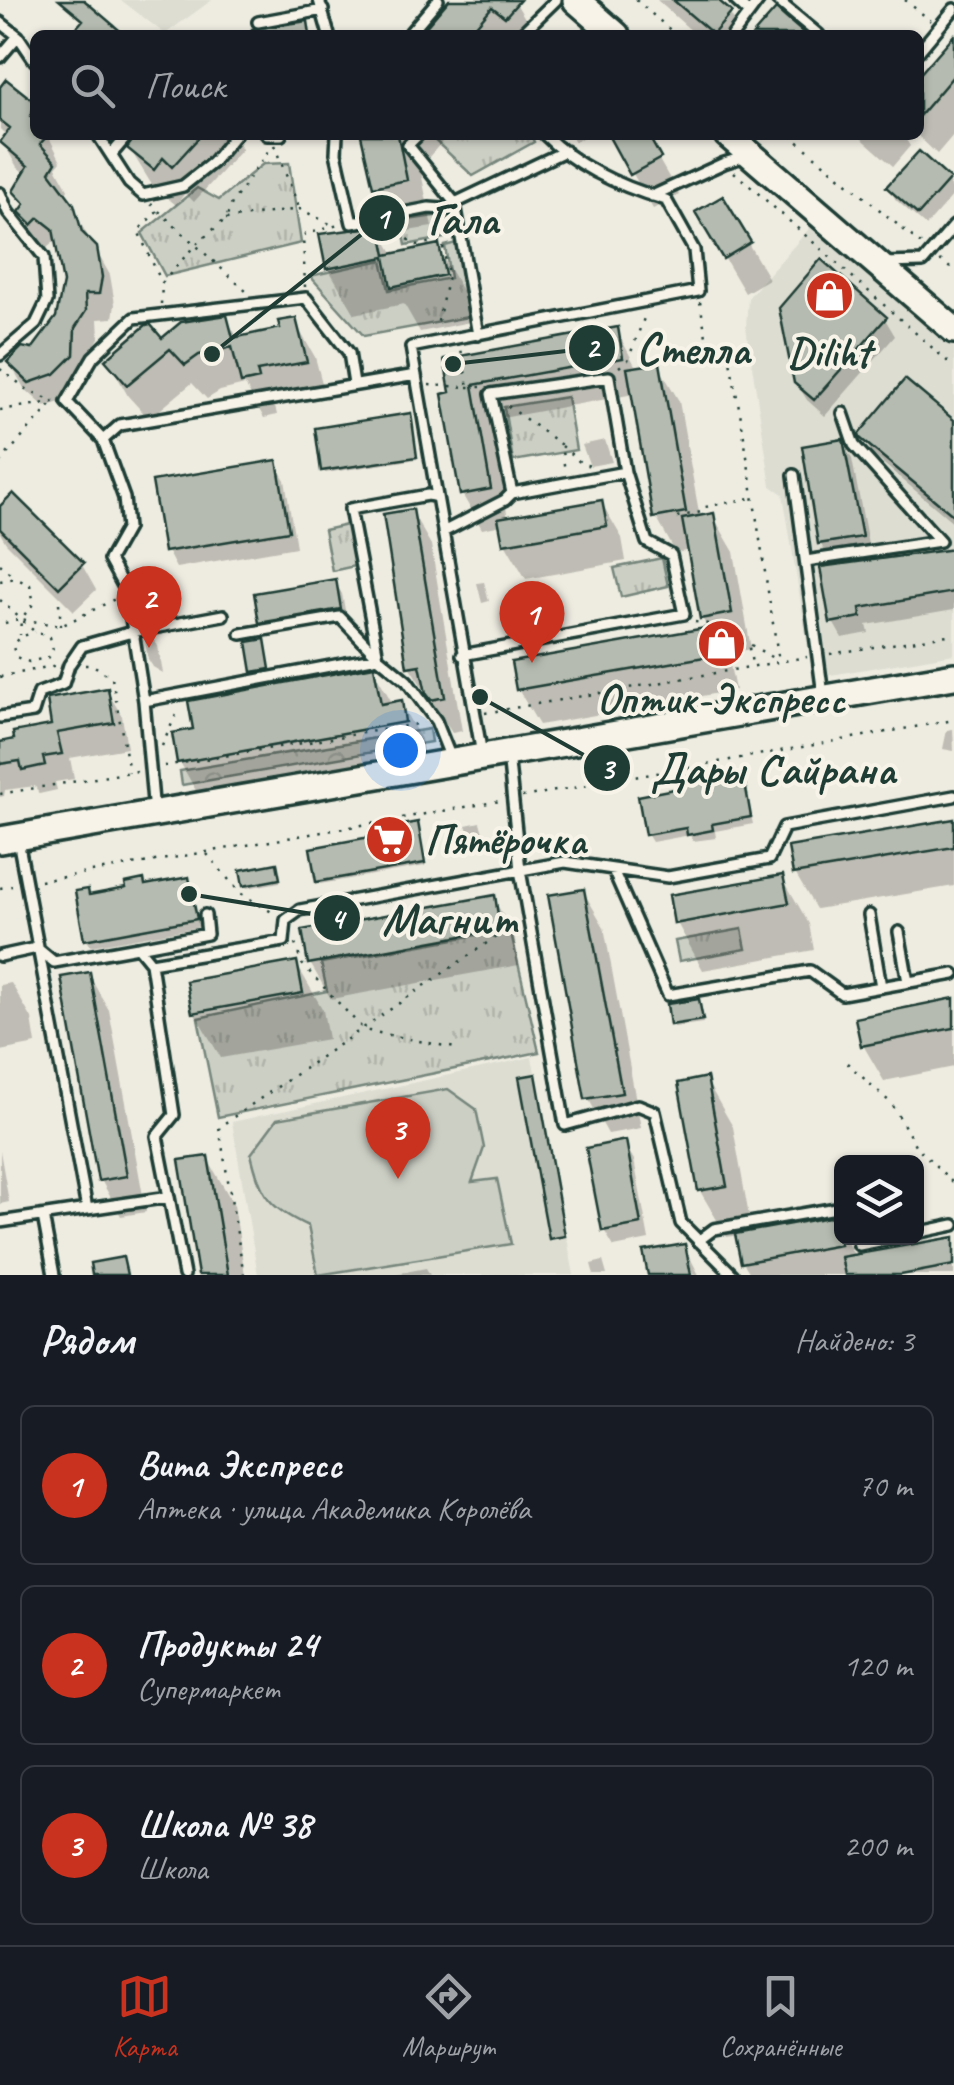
<!DOCTYPE html>
<html lang="ru">
<meta charset="utf-8">
<style>
:root{--surface:#171b24;--page:#242831;--text:#f1f3f6;--muted:#9ea1a6;--line:#363941;--accent:#c8321e}
body{margin:0;font-family:Caveat,sans-serif;background:var(--page);color:var(--text)}
.controls{position:absolute;right:30px;bottom:30px;display:grid;overflow:hidden;border-radius:15px;box-shadow:0 2px 8px #0004}
.controls button{width:90px;height:90px;display:grid;place-items:center;padding:0;border:0;border-bottom:2px solid var(--line);background:var(--surface);color:var(--text);font:50px sans-serif}
.you{position:absolute;left:400px;top:750px;width:35px;height:35px;margin:-25px;border:8px solid #fff;border-radius:50%;background:#1a73e8;box-shadow:0 0 0 15px #1a73e833}
.badge{display:grid;place-items:center;width:65px;height:65px;border-radius:50%;background:var(--accent);color:#fff;font-size:32px;font-weight:700}
.pin{position:absolute;translate:-50% -82px;filter:drop-shadow(0 2px 5px #0008)}
.pin::after{content:'';position:absolute;top:52px;width:35px;height:30px;background:inherit;clip-path:polygon(0 0,100% 0,50% 100%)}
.list{margin:0;padding:0;list-style:none}
h2{display:flex;justify-content:space-between;align-items:center;height:130px;margin:0;padding:0 40px;font-size:42px}
h2 small{font-size:32px;font-weight:400;color:var(--muted)}
.list li{display:grid;grid-template-columns:65px 1fr auto;gap:30px;align-items:center;box-sizing:border-box;height:160px;margin:0 20px 20px;padding:0 20px;border:2px solid var(--line);border-radius:15px}
.list b{display:block;font-size:38px;white-space:nowrap}
.list p{margin:0;font-size:32px;white-space:nowrap;color:var(--muted)}
.list em{font-size:32px;font-style:normal;color:var(--muted)}
.icon{flex:none;width:55px;height:55px;fill:none;stroke:currentColor;stroke-width:2;stroke-linecap:round;stroke-linejoin:round}
.map{position:relative;flex:none;width:954px;height:1275px;overflow:hidden}
.search{position:absolute;background:var(--surface);box-shadow:0 2px 8px #0004;left:30px;right:30px;top:30px;height:110px;display:flex;align-items:center;gap:25px;box-sizing:border-box;padding:0 35px;border-radius:15px;color:var(--muted);font-size:38px}
.sheet{height:670px;background:var(--surface)}
nav{display:flex;justify-content:space-around;align-items:center;box-sizing:border-box;height:140px;border-top:2px solid var(--line);background:var(--surface);font-size:28px;color:var(--muted)}
nav a{display:grid;justify-items:center;gap:5px}
nav .on{color:var(--accent)}
.map>svg:first-child{display:block}
.built{fill:#ddddd2}
.grass{fill:url(#grass-tufts);stroke:#76867c;stroke-width:2.5}
.forest{fill:url(#forest-crowns);stroke:#76867c;stroke-width:2.5}
.pitch{fill:#cccfc4;stroke:#76867c;stroke-width:2.5}
.shadow{fill:#0003}
.building{fill:#b5bbb0;stroke:#1f3d34;stroke-width:2.5}
.lines{fill:none;stroke-linecap:round;stroke-linejoin:round}
.lane-casing{stroke:#1f3d34;stroke-width:16}
.secondary-casing{stroke:#1f3d34;stroke-width:32}
.path{stroke:#1f3d34;stroke-width:2.5;stroke-dasharray:2.5 8;stroke-linecap:butt}
.lane{stroke:#f7f3e8;stroke-width:9}
.secondary{stroke:#f7f3e8;stroke-width:25}
.labels{text-anchor:middle;dominant-baseline:central;stroke-width:8;stroke-linejoin:round;paint-order:stroke}
.poi-label{font-size:42px;font-weight:bold;fill:#1f3d34;stroke:#f7f3e8}
.leader{fill:none;stroke:#1f3d34;stroke-width:4}
.callout-dot{fill:#1f3d34;stroke:#f7f3e8;stroke-width:4}
.mark-label{font-size:30px;text-anchor:middle;font-weight:bold;fill:#fff}
.callout-label{font-size:45px;text-anchor:middle;font-weight:bold;fill:#1f3d34;stroke:#f7f3e8;stroke-width:8;stroke-linejoin:round;paint-order:stroke}
</style>
<div class="map">
<svg width="954" height="1275" viewBox="0 0 954 1275">
<defs>
<pattern id="grass-tufts" width="24" height="20" patternUnits="userSpaceOnUse" patternTransform="scale(2.5)"><rect width="24" height="20" fill="#cccfc4"/><path d="M3 7l-1-3M5 7V3M7 7l1-3M15 17l-1-3M17 17v-4M19 17l1-3" fill="none" stroke="#afb3a9"/></pattern>
<pattern id="forest-crowns" width="20" height="18" patternUnits="userSpaceOnUse" patternTransform="scale(2.5)"><rect width="20" height="18" fill="#cccfc4"/><path d="M2 6a3 3 0 1 1 6 0M12 15a3 3 0 1 1 6 0" fill="none" stroke="#afb3a9"/></pattern>
</defs>
<rect width="100%" height="100%" fill="#eeece1"/>
<filter id="ink" filterUnits="userSpaceOnUse"><feTurbulence type="fractalNoise" baseFrequency=".01" numOctaves="2"/><feDisplacementMap in="SourceGraphic" scale="20" xChannelSelector="R" yChannelSelector="G"/><feConvolveMatrix kernelMatrix="1 2 1 2 8 2 1 2 1" color-interpolation-filters="sRGB"/></filter>
<g filter="url(#ink)">
<!-- built -->
<path class="built" d="M121,0H212L165,34Z
M816,221L954,343V654L813,678L783,494L771,486L746,327L748,298Z
M532,1057L574,1275H258L232,1122Z"/>
<!-- grass -->
<path class="grass" d="M429,135H531L534,142L473,176Z
M289,163L301,243L165,276L142,233L197,188L219,200L263,164Z
M441,215L452,221L455,236L406,245L401,221Z
M456,243L468,317L364,336L310,276L382,260L389,290L450,278L445,246Z
M567,397L576,450L513,461L504,407Z
M351,524L359,565L332,571L324,530Z
M662,558L668,586L621,597L614,568Z
M510,929L539,1052L218,1117L198,1018L327,991L321,963Z
M742,929L746,949L679,961L675,941Z"/>
<!-- forest -->
<path class="forest" d="M429,729L431,742L182,785L180,771Z"/>
<!-- pitch -->
<path class="pitch" d="M448,1089L476,1109L484,1148L472,1182L497,1179L511,1244L318,1275L308,1226C269,1208 261,1196 251,1154L277,1119Z"/>
<!-- shadow -->
<path class="shadow" d="M452,0H514L535,35H422Z
M657,0H714L730,14L742,35H696Z
M954,38V134L937,154L917,135L919,79Z
M7,83L35,105V135H48L61,161L56,167L68,189L65,196L110,275L115,304L113,318L98,319L99,338L89,354L87,380L69,399L45,407L24,388L10,363L33,352L59,318L66,283L59,245L54,242L47,248L36,238L22,212L26,207L16,191L26,174L17,167L3,142L7,136L0,129V91Z
M141,135H233L242,149L194,202L185,193L176,205L152,185L130,149Z
M364,135H448L420,167L432,227L402,232L375,186Z
M571,135H587L575,142Z
M611,135H645L679,195L653,209Z
M858,135H903L910,146L893,166Z
M948,181L954,194L926,226L896,200L889,188Z
M722,199L769,279L745,293L698,213Z
M379,229L395,256L437,247L464,294L470,322L420,332L404,304L355,314L328,268Z
M226,318L239,340L283,330L294,321L315,357L326,398L275,407L277,415L264,418L245,385L220,391L207,399L192,383L149,419L128,396L108,360Z
M885,319L895,336L825,416L807,400L796,382Z
M616,329L637,369L658,365L679,401L700,518L713,516L734,552L751,649L724,654L730,665L735,690L539,725L518,689L709,630L702,618L690,550L676,553L656,517L634,394L491,420L508,519L601,502L622,538L626,561L526,579L505,543L502,525L482,529L462,494L453,394L447,361Z
M411,419L417,459L325,473L324,470Z
M954,423V523L873,455L863,437Z
M605,440L612,462L590,466L582,445Z
M842,442L852,459L870,554L830,560L820,543Z
M275,463L285,480L296,547L176,568L167,551Z
M0,510L82,565L96,590L74,611L6,543L0,533Z
M412,512L431,545L462,731L452,733L409,666Z
M954,552V610L867,625L869,633L842,638L833,622Z
M335,582L342,594L347,621L268,634L261,622Z
M484,582L489,601L482,603L477,583Z
M153,639L158,646L163,673L153,667L148,659L145,640Z
M263,642L272,677L259,679L255,672Z
M373,669L393,704L400,703L421,739L424,758L200,798L180,762L196,731Z
M107,691L122,716L127,748L70,758L74,779L55,782L57,790L39,794L35,786L5,790L4,796L0,797V744L54,727Z
M953,729L954,751L943,749L947,730Z
M703,776L708,786L742,780L753,824L715,831L716,838L693,841L690,835L652,842L647,834L682,791Z
M954,821V886L816,909L795,873Z
M480,822L483,833L470,836L466,825Z
M418,828L425,866L320,884L318,881Z
M278,868L280,882L247,888L245,885Z
M782,877L809,924L814,950L703,970L677,923Z
M188,880L199,927L91,946L86,939L90,898Z
M583,891L604,927L641,1128L608,1134L588,1098Z
M493,898L514,934L519,965L331,999L310,963Z
M296,963L323,1010L328,1039L221,1058L194,1012Z
M88,974L109,1010L146,1212L121,1216L101,1180Z
M11,983L32,1019L36,1044L0,1051V985Z
M954,1001V1067L884,1081L863,1045Z
M700,1005L703,1023L674,1027L673,1024Z
M706,1080L733,1127L752,1233L834,1219L854,1255L954,1239V1275H751L743,1262L738,1235L727,1237L700,1191Z
M624,1143L634,1160L649,1240L614,1247L604,1230Z
M0,1151L9,1202L0,1204Z
M207,1158L234,1205L245,1275H200Z
M684,1246L699,1275H693L692,1270H687L688,1275H650Z
M603,1261L607,1275H594L591,1264Z
M426,1268L430,1275H390Z"/>
<!-- building -->
<path class="building" d="M59,0H84L125,35H70L83,20Z
M449,0H520L505,17L492,7L468,35H419Z
M673,0H718L732,12L713,34Z
M776,9L786,18L806,35H753Z
M308,21L310,35H253L252,29Z
M954,35V75L919,116V75Z
M6,79L35,102L31,116L35,121V135H48L40,144L56,162L50,172L74,204L82,232L97,247L102,277L99,294H85L86,311L75,328L74,355L55,374L29,383L7,362L22,347L32,349L56,317L63,283L53,229L39,218L32,225L19,212L25,204L13,191L28,166L0,142L10,128L0,120V87Z
M136,135H201L172,167L163,158L154,170L127,148Z
M361,135H398L407,180L373,187Z
M608,135H648L661,158L630,175Z
M919,151L950,179L918,215L886,187Z
M723,196L751,242L723,259L695,212Z
M380,226L386,255L439,244L445,275L391,287L385,257L326,269L319,234Z
M821,259L887,317L814,400L794,383L779,308Z
M227,315L233,338L280,328L278,321L296,318L307,362L257,371L259,379L241,383L232,347L199,355L185,365L170,349L127,385L105,360L146,325L150,324L162,338L181,322Z
M618,327L623,358L473,385L491,489L460,495L442,394L450,392L444,359Z
M660,363L686,512L653,518L627,368Z
M905,379L954,420V516L860,438L859,434Z
M411,413L417,457L321,471L315,428Z
M843,439L862,537L818,544L802,446Z
M277,460L289,531L164,552L152,481Z
M13,493L84,563L59,588L0,529V506Z
M602,500L607,526L503,544L498,518Z
M413,509L445,697L431,700L426,693L420,665L407,667L383,514Z
M714,513L732,613L700,619L682,519Z
M954,549V592L860,608L861,617L830,623L820,567Z
M336,579L341,609L259,623L254,593Z
M711,627L716,655L516,690L511,662Z
M265,639L270,669L252,672L247,642Z
M374,666L381,704L402,700L405,722L177,763L172,733L193,729L188,701Z
M108,688L114,723L57,733L62,754L43,757L45,765L22,770L20,761L0,764V742L14,739L13,732L51,725L47,699Z
M704,773L706,784L744,777L751,817L712,824L713,830L687,835L686,828L645,835L638,796L679,788L677,777Z
M954,819V847L793,874L788,847Z
M418,822L425,863L316,882L310,848L397,832L396,826Z
M277,863L280,879L243,886L240,870Z
M783,875L789,903L674,924L669,895Z
M189,877L197,919L84,940L75,891L88,889L89,895L126,888L125,883L144,879L145,885Z
M584,889L622,1093L585,1099L548,895Z
M495,895L500,929L308,964L302,930Z
M297,961L303,993L192,1013L186,981Z
M90,972L127,1176L98,1181L61,977Z
M954,998V1028L861,1046L855,1018Z
M699,999L703,1020L670,1025L667,1004Z
M536,1074L565,1236L549,1239L519,1077Z
M707,1077L727,1186L698,1191L678,1083Z
M626,1140L641,1224L602,1231L586,1148Z
M208,1156L228,1275H198L179,1160Z
M835,1216L840,1245L741,1263L735,1234Z
M954,1237V1265L901,1275H845L841,1257Z
M685,1244L691,1275H648L643,1251Z
M123,1257L127,1275H92L90,1263Z"/>
<g class="lines">
<defs>
<path id="lane" d="M319,0L329,35
M735,0L749,13
M777,0L819,35
M0,22L18,36L35,61
M258,22L323,10
M408,35L438,0
M520,35L556,0
M733,35L759,0
M919,51L954,9
M0,57L18,36
M98,135L129,183L143,195L183,186L212,163L235,135
M267,135H281
M337,135L336,153L352,223L429,208L456,210
M418,135L408,145L455,203L478,335
M111,155L128,135
M0,193L8,212L44,257L47,301L36,324L0,355
M652,196L724,163L746,156
M455,203L565,151
M883,263L923,262L954,226
M103,440L120,425L416,375
M794,475L823,695
M512,493L491,394L609,377L625,472
M443,532L505,500L512,493L625,472L647,542L671,555L684,614L462,655
M806,561L940,541L854,445L843,413
M241,634L340,617L378,657L407,681L436,721L452,761
M144,701L378,657L350,509L428,495L436,497
M0,717L33,712L39,693L63,684L69,665L82,646L132,632L223,615
M508,754L520,870L565,1125L638,1105L655,1112L681,1223L733,1275
M482,755L411,347L698,291L694,250L666,200C622,187 577,168 545,135
M154,813L144,701L127,593L109,560L127,528L124,498L103,440L67,402L93,357L134,318L306,298L349,353L354,384
M18,840L87,1209L169,1197L184,1275
M613,870L668,995L810,971L842,994L954,974
M869,915L881,987
M899,932L908,982
M138,947L207,934L205,915
M0,956L37,948L54,962L138,947L151,963L284,941L286,920L300,910L565,862L668,877L769,859L784,827L954,796
M151,963L174,1115L157,1136L169,1197
M43,1216L54,1275
M0,1222L87,1209
M916,1233L954,1225
M857,1238L859,1245L895,1238
M698,1241L714,1229L842,1207"/>
<path id="secondary" d="M576,0L616,35
M728,135L954,330
M0,840L954,676"/>
</defs>
<!-- lane casing -->
<use href="#lane" class="lane-casing"/>
<!-- secondary casing -->
<use href="#secondary" class="secondary-casing"/>
<!-- path -->
<path class="path" d="M636,0L676,35
M905,0L931,21
M790,135L922,245
M274,145L299,207
M734,172L954,367
M151,204L248,293
M157,211L138,231L161,281
M226,219L300,209L332,225
M391,227L417,245L442,241L448,275L437,326
M940,260L954,271
M305,287L303,235L342,224
M700,302L708,348L727,345L741,418L779,662
M161,304L162,283L196,244L226,219L232,203L271,147
M619,367L628,360L646,313
M0,369L28,390L54,402
M429,385L468,387L461,349
M468,387H481
M508,406L561,445L565,471
M0,410L53,402
M562,446L582,464L592,466
M0,462L53,403
M677,517L701,512L705,507L751,498
M0,564L14,577
M0,581L15,578L30,585L34,603L21,619L61,626L117,598
M0,600L35,632L50,637L53,650L49,657L29,662L16,657L13,647L20,637L35,632
M59,603L61,626
M695,622L721,626L748,643L752,663
M5,623L21,619L20,635
M751,645L778,661
M830,654L954,634
M85,665H93L112,678L129,772
M0,677L57,665
M485,713L807,657
M162,746L179,708
M164,766L423,723
M0,794L137,771
M522,797L954,720
M207,854L240,893L275,914
M40,881L500,801
M0,888L12,886
M295,944L302,964L364,1030L460,1049
M847,1063L892,1104L915,1145L954,1184
M244,1275L219,1127L500,934"/>
<!-- lane -->
<use href="#lane" class="lane"/>
<!-- secondary -->
<use href="#secondary" class="secondary"/>
</g>
</g>
<!-- icons -->
<defs>
<symbol id="shop-disc" viewBox="-11 -11 22 22"><circle r="9.5" fill="#c8321e" stroke="#f7f3e8"/><path d="M-5-2.5h2.3a2.7 3.5 0 0 1 5.4 0H5L5.5 6h-11ZM-1.5-2.5h3a1.5 2.3 0 0 0-3 0Z" fill="#fff"/></symbol>
<symbol id="supermarket-disc" viewBox="-11 -11 22 22"><circle r="9.5" fill="#c8321e" stroke="#f7f3e8"/><path d="M-6-5.5h2.5l.6 2H6L4.5 2H-2.5L-4.4-4H-6ZM-1.5 3.2a1.3 1.3 0 1 0 .1 0ZM3 3.2a1.3 1.3 0 1 0 .1 0Z" fill="#fff"/></symbol>
</defs>
<g fill-rule="evenodd">
<use href="#shop-disc" x="802" y="268" width="55" height="55"/>
<use href="#shop-disc" x="694" y="616" width="55" height="55"/>
<use href="#supermarket-disc" x="362" y="812" width="55" height="55"/>
</g>
<g class="labels">
<!-- poi labels -->
<g class="poi-label">
<text x="829" y="352">Diliht</text>
<text x="721" y="699">Оптик-Экспресс</text>
<text x="425" y="840" text-anchor="start">Пятёрочка</text>
</g>
</g>
<!-- callouts -->
<path class="leader" d="M212 354L382 218M453 364L592 348M480 697L607 768M189 894L337 918"/>
<g class="callout-dot">
<circle cx="212" cy="354" r="10"/>
<circle cx="453" cy="364" r="10"/>
<circle cx="480" cy="697" r="10"/>
<circle cx="189" cy="894" r="10"/>
<circle cx="382" cy="218" r="25"/>
<circle cx="592" cy="348" r="25"/>
<circle cx="607" cy="768" r="25"/>
<circle cx="337" cy="918" r="25"/>
</g>
<g class="mark-label">
<text x="382" y="228">1</text>
<text x="592" y="358">2</text>
<text x="607" y="779">3</text>
<text x="337" y="929">4</text>
</g>
<g class="callout-label">
<text x="463" y="234">Гала</text>
<text x="693" y="364">Стелла</text>
<text x="773" y="784">Дары Сайрана</text>
<text x="450" y="934">Магнит</text>
</g>
</svg>
<div class="controls">
<button><svg class="icon" aria-label="layers" viewBox="0 0 24 24"><path d="M12 4l9 5-9 5-9-5zM3 14l9 5 9-5"/></svg></button>
</div>
<div class="you"></div>
<div class="pin badge" style="left:532px;top:663px">1</div>
<div class="pin badge" style="left:149px;top:648px">2</div>
<div class="pin badge" style="left:398px;top:1179px">3</div>
<div class="search"><svg class="icon" aria-label="search" viewBox="0 0 24 24"><circle cx="10" cy="10" r="6"/><path d="M15 15l6 6"/></svg>Поиск</div>
</div>
<section class="sheet">
<h2>Рядом<small>Найдено: 3</small></h2>
<ul class="list">
<li><span class="badge">1</span><div><b>Вита Экспресс</b><p>Аптека · улица Академика Королёва</p></div><em>70 m</em></li>
<li><span class="badge">2</span><div><b>Продукты 24</b><p>Супермаркет</p></div><em>120 m</em></li>
<li><span class="badge">3</span><div><b>Школа № 38</b><p>Школа</p></div><em>200 m</em></li>
</ul>
</section>
<nav>
<a class="on"><svg class="icon" aria-label="map" viewBox="0 0 24 24"><path d="M3 6l6-2 6 2 6-2v14l-6 2-6-2-6 2zM9 4v14M15 6v14"/></svg>Карта</a>
<a><svg class="icon" aria-label="directions" viewBox="0 0 24 24"><path d="M12 3l9 9-9 9-9-9zM9 14v-3h6M13 9l2 2-2 2"/></svg>Маршрут</a>
<a><svg class="icon" aria-label="saved" viewBox="0 0 24 24"><path d="M7 4h10v16l-5-4-5 4z"/></svg>Сохранённые</a>
</nav>
